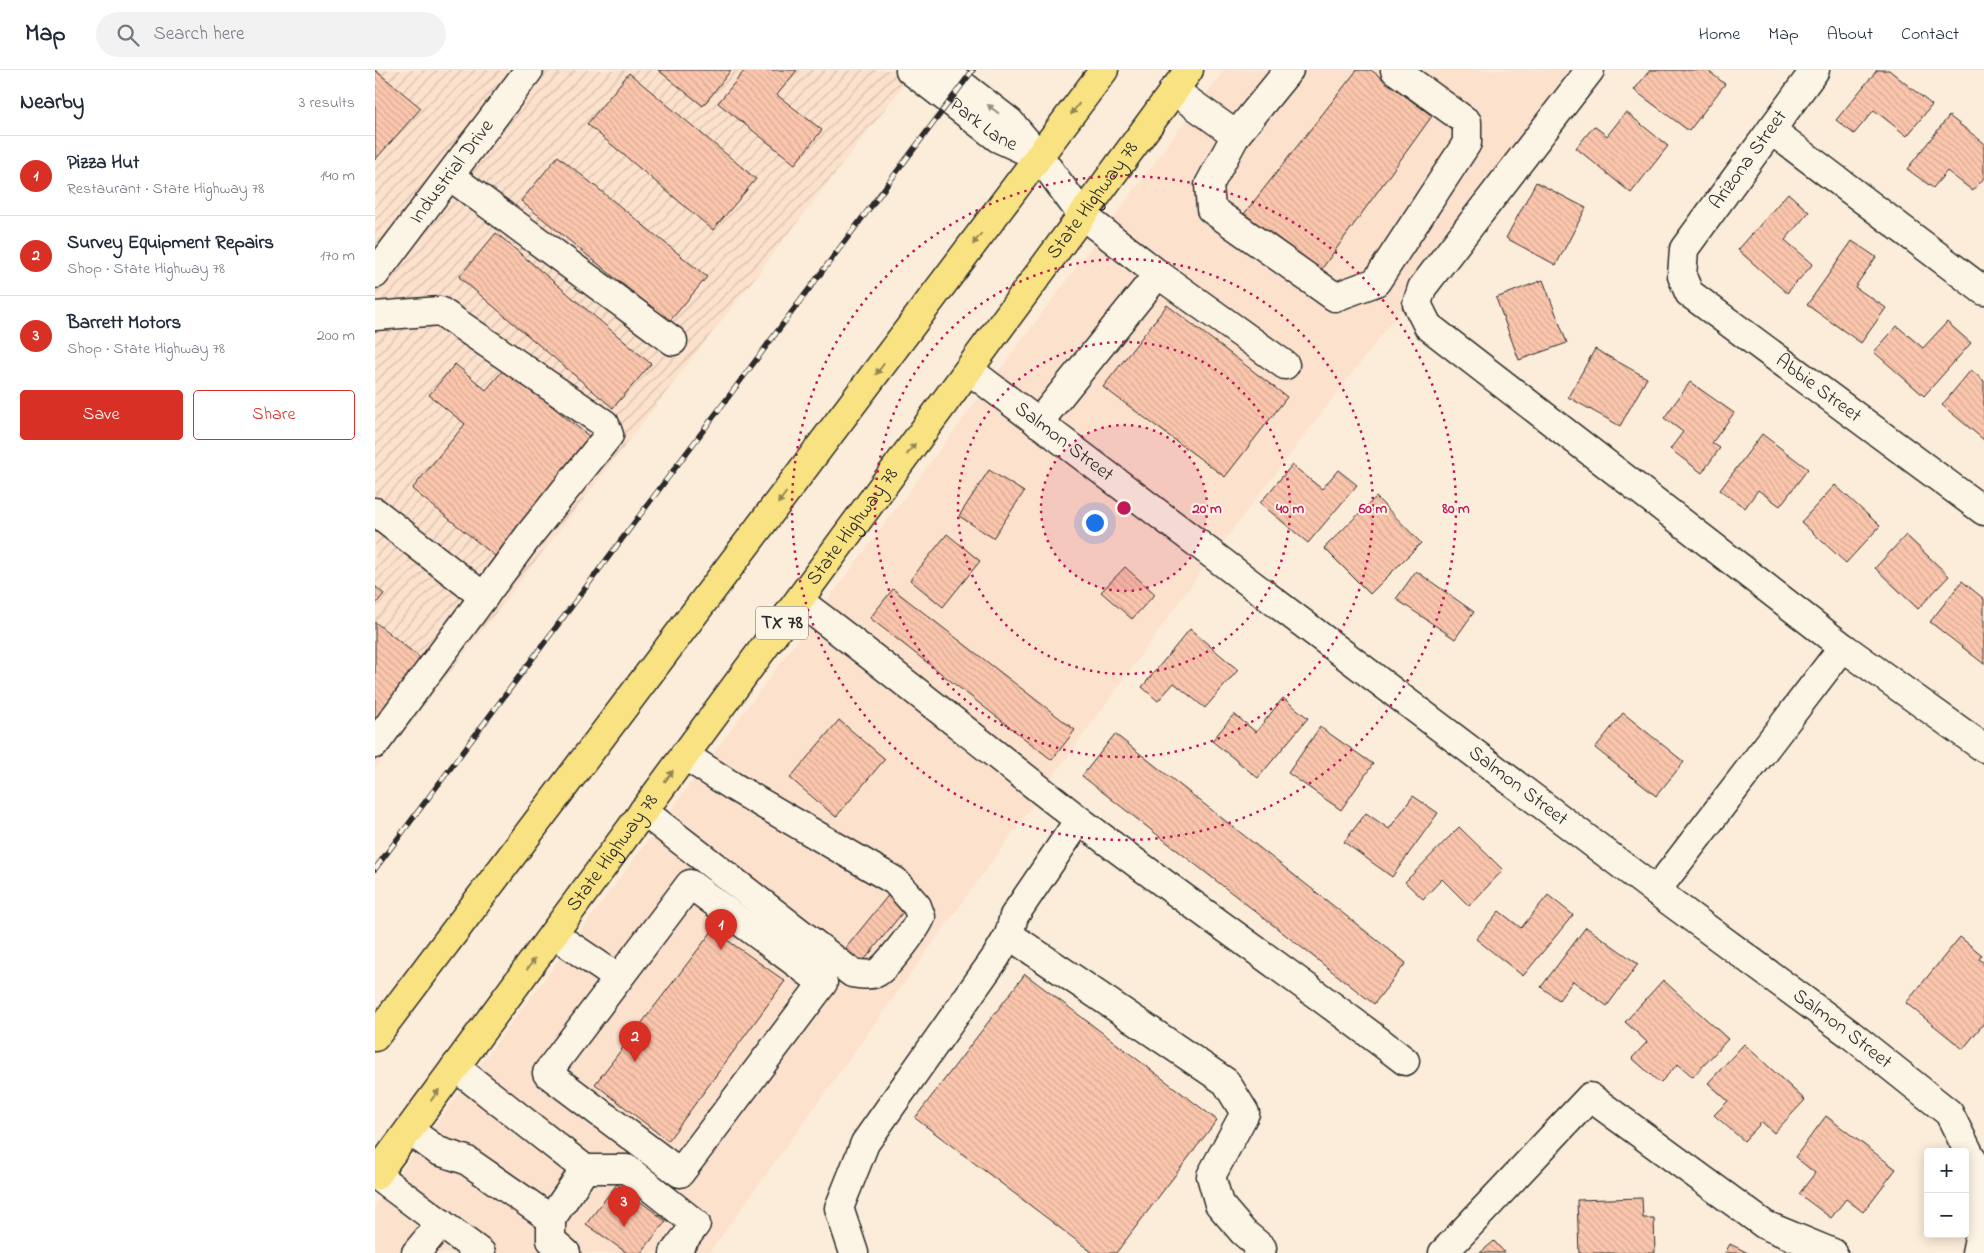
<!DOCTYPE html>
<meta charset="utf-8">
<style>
:root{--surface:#fff;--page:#f2f2f3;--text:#1f2937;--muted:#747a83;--line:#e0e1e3;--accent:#d93025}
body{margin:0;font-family:"Indie Flower",sans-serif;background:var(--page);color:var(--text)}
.controls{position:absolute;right:15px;bottom:15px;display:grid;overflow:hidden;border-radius:5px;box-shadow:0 2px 12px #0003}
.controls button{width:45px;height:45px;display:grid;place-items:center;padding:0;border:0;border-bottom:1px solid var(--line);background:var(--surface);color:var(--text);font:25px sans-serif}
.you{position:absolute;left:719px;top:452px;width:18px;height:18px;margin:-12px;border:4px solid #fff;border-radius:50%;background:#1a73e8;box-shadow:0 0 0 8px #1a73e833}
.badge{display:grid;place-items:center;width:32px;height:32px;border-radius:50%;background:var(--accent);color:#fff;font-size:16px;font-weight:700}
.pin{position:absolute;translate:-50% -41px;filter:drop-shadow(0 1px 2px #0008)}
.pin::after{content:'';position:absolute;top:26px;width:18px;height:15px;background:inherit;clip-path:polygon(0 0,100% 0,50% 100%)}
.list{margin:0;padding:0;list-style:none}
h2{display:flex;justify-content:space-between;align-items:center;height:65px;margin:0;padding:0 20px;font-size:21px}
h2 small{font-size:16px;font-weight:400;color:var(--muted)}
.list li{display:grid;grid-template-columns:32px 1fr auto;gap:15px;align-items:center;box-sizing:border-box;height:80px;padding:0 20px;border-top:1px solid var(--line)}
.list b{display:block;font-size:19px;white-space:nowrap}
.list p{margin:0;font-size:16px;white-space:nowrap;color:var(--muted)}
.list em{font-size:16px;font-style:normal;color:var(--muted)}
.actions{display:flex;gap:10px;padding:15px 20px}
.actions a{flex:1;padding:11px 0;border:1px solid var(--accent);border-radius:5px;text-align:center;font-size:18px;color:var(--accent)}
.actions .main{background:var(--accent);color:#fff}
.icon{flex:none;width:28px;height:28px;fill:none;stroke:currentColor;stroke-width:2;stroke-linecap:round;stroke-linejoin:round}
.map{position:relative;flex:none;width:1609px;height:1183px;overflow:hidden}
header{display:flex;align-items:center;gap:30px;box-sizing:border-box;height:70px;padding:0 25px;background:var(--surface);border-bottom:1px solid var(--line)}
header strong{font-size:24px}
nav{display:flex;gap:28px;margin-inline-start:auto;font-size:18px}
.search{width:350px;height:45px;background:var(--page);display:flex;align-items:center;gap:12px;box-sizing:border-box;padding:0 18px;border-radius:28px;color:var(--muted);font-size:19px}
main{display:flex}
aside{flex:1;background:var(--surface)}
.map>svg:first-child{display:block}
.built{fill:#fce1cc}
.industrial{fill:url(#industrial-furrows)}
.building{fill:url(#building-back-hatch);stroke:#2b2b2b}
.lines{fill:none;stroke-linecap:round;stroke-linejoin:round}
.minor-casing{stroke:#2b2b2b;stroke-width:31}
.major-casing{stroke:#2b2b2b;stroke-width:31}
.minor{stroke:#fcf5e5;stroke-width:28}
.major{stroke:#f8e281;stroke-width:28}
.rail-casing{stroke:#2b2b2b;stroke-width:5.5}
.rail{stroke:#fcf5e5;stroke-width:4;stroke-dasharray:11;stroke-linecap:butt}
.oneway{fill:#949088}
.oneway2{fill:#928656}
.ring{fill:none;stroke:#c2185b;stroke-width:2.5;stroke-dasharray:2.5 5}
.labels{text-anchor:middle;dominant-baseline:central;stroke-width:4;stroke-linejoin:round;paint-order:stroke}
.shield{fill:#fcf5e5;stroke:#6a6863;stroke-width:1}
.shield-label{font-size:19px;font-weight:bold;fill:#2b2b2b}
.street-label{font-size:20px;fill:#2b2b2b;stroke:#fcf5e5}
.centre{fill:#c2185b;stroke:#fcf5e5;stroke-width:2.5}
.ring-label{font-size:15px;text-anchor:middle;font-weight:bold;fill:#c2185b;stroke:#fcf5e5;stroke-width:4;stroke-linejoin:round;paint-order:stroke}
</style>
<header>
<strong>Map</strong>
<div class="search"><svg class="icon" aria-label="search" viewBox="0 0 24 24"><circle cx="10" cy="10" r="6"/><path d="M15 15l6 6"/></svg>Search here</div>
<nav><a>Home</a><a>Map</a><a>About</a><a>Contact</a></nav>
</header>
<main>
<aside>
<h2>Nearby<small>3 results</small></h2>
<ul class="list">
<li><span class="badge">1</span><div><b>Pizza Hut</b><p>Restaurant · State Highway 78</p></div><em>140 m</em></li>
<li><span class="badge">2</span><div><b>Survey Equipment Repairs</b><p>Shop · State Highway 78</p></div><em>170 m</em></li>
<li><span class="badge">3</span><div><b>Barrett Motors</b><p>Shop · State Highway 78</p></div><em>200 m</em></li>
</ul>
<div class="actions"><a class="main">Save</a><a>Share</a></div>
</aside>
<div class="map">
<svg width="1609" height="1183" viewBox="0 0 1609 1183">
<defs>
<pattern id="industrial-furrows" width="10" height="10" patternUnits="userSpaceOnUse" patternTransform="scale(1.25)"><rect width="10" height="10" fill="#fce1cc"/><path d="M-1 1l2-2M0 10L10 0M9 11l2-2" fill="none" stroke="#d8c1af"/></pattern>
<pattern id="building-back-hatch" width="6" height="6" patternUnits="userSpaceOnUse" patternTransform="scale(1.25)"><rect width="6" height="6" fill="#fbc6ad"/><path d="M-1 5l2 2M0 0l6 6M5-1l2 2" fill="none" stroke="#d7aa95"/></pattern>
</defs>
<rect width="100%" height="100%" fill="#fcecda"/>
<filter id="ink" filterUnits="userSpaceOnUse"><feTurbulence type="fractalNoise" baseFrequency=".02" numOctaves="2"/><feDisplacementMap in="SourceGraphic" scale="10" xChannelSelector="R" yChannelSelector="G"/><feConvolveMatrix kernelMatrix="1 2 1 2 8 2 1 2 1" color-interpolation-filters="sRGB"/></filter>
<g filter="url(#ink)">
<!-- built -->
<path class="built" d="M849,0H1209L838,485L334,1183H0V1136Z"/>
<!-- industrial -->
<path class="industrial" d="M0,0H540L0,699Z"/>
<!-- building -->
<path class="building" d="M0,0L46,38L0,90Z
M283,0H356L328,36Z
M370,0H422L402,25L447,60L420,94L343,33Z
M982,0H996L1057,46L946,200L869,144Z
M1275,0H1332L1350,14L1314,61L1259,20Z
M1502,0H1514L1557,35L1532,66L1499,40L1479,64L1461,50Z
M254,3L381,109L338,160L212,54Z
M1251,42L1293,76L1256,123L1201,78L1219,56L1232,66Z
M1574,46L1609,73V108L1598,121L1572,101L1558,118L1532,99Z
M183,86L332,207L294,252L146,131Z
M1161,112L1211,138L1181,195L1131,168Z
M1413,123L1434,142L1410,170L1438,194L1412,223L1363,180Z
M121,163L276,294L238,338L84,207Z
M1477,171L1501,187L1480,217L1511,238L1486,273L1432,235Z
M1168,210L1192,273L1144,290L1121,228Z
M792,235L912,327L850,407L728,317Z
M1572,252L1596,273L1549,326L1499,282L1522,256L1548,278Z
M1220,279L1272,308L1245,356L1193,327Z
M80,294L111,320L130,298L221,372L125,490L37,419L90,354L54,325Z
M1596,300L1609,311V370L1567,335Z
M1315,312L1359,343L1337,373L1345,378L1327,403L1295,379L1308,362L1289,348Z
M1387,364L1433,399L1405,436L1383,420L1370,438L1345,420Z
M917,395L947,419L963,400L982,415L933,473L885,433Z
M614,400L649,422L618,468L584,446Z
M1460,415L1505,456L1471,493L1426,452Z
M1001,427L1046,473L995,524L949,478Z
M572,464L605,491L568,537L535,510Z
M1531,465L1574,506L1543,539L1500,498Z
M750,497L780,524L757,549L726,522Z
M1041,501L1099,542L1080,569L1021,529Z
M1587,511L1609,529V594L1555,552Z
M0,516L9,524L0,535Z
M518,519L700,660L677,690L495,548Z
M0,552L54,595L0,662Z
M815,559L863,600L830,638L799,613L783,631L767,617Z
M908,628L933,648L883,708L837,671L859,644L881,662Z
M1248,643L1309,692L1281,726L1220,678Z
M464,650L510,689L461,747L415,708Z
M945,657L998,694L966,740L913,703Z
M740,664L1031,893L999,934L707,706Z
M1038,726L1063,743L1017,807L969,772L991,743L1014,759Z
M1084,757L1128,800L1094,836L1067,809L1048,829L1030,812Z
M515,823L532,837L483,898L466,884Z
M1173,825L1198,845L1148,906L1101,869L1124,841L1146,858Z
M1211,857L1263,894L1232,936L1198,911L1184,930L1166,917Z
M338,860L410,911L293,1071L220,1014Z
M1585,867L1607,885L1604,889L1609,893V953L1588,979L1531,933Z
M650,904L842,1050L741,1183H718L540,1048Z
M1288,910L1353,969L1318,1007L1303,994L1285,1013L1257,988L1272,972L1250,952Z
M1369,974L1430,1030L1399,1063L1387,1052L1369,1071L1339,1045L1353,1031L1333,1013Z
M1451,1046L1521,1099L1488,1142L1471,1129L1456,1148L1424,1124L1440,1103L1420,1087Z
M242,1114L291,1151L266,1183H252L211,1154Z
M1267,1128L1268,1148H1279L1280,1183H1204L1202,1130Z
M1119,1171L1130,1183H1105Z
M1355,1174L1373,1183H1350Z"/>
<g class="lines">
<defs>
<g id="minor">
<path id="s1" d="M535,0L623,68L658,84"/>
<path d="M568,0L635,52L664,86L707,145L783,204L663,353"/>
<path d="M914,0L861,65L834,115L836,139L960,227L1001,212L1092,73V52L1020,0"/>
<path d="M1215,0L1047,218L1042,234L1053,256L1468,577L1609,678"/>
<path id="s2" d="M1440,0L1309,179L1307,206L1314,223L1609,441"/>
<path d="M798,20L861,65"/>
<path d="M1396,60L1609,221"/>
<path d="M75,106L298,271"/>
<path id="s3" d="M0,204L154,0"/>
<path d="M783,204L910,295"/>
<path d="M0,246L65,241L230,354L234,365L155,464L0,674"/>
<path id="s4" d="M594,300L1281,821L1475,964L1574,1043L1600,1095L1607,1137L1605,1163L1601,1183"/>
<path d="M0,442L109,527"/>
<path d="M424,531C519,602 610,677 704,750C811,832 923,908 1030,991"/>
<path d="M268,741L477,903C485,904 493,906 501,903C511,899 542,858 546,847L542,836L520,811L359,717L309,685"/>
<path d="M315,814L448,913L305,1103L172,1003Z"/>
<path d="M1281,821L1468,577"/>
<path d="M178,864L243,908"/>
<path d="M634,865L851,1012L870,1043L836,1106L844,1134L868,1162L887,1178L883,1183"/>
<path d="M34,1060L63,1081L91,1090L176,1149L210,1099L80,997"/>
<path d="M210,1099H252L321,1154L299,1183"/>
<path d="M1,1105L106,1183"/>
<path d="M176,1149V1170L191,1183"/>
<path d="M41,1183L66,1153"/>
<path d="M479,1183L464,1138L490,1073L621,887L634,865L639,846L704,750"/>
<path d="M1068,1183L1215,1027L1390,1155L1458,1183"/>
</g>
<g id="major">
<path d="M0,967L729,0"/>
<path id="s5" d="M0,1106L814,0"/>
</g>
</defs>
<!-- minor casing -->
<use href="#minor" class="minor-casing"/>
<!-- major casing -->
<use href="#major" class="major-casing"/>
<!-- minor -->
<use href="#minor" class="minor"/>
<!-- major -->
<use href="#major" class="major"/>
<defs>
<path id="rail" d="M0,799L598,0"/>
</defs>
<!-- rail casing -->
<use href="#rail" class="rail-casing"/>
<!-- rail -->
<use href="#rail" class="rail"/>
</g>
<!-- one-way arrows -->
<defs><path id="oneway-solid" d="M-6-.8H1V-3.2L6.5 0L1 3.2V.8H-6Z" transform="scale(1.25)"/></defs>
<use class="oneway" href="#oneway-solid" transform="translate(618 39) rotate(-142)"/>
<g class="oneway2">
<use href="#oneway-solid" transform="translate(700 39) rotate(127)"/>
<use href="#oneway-solid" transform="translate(602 169) rotate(127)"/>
<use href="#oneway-solid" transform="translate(505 299) rotate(127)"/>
<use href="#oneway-solid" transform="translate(536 379) rotate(-54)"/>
<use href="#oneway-solid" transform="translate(407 428) rotate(127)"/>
<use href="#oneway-solid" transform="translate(294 706) rotate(-54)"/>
<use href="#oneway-solid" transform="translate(156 894) rotate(-54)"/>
<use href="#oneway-solid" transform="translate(60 1025) rotate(-54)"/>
</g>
</g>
<!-- distance rings -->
<circle cx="749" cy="438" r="83" fill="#c2185b" fill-opacity=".12"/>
<g class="ring">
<circle cx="749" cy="438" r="83"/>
<circle cx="749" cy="438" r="166"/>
<circle cx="749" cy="438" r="249"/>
<circle cx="749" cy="438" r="332"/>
</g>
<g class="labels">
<!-- shield labels -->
<rect class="shield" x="381" y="536.5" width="52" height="33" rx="4"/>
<g class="shield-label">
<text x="407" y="553">TX 78</text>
</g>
<!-- street labels -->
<g class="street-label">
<text stroke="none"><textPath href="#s1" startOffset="92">Park Lane</textPath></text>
<text transform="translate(1374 90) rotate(-54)">Arizona Street</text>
<text stroke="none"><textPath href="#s3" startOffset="128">Industrial Drive</textPath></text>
<text stroke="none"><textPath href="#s5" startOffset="1211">State Highway 78</textPath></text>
<text stroke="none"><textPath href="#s2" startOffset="428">Abbie Street</textPath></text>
<text stroke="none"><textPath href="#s4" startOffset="119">Salmon Street</textPath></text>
<text stroke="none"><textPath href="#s5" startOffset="806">State Highway 78</textPath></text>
<text stroke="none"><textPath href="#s4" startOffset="689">Salmon Street</textPath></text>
<text stroke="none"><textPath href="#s5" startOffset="401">State Highway 78</textPath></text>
<text stroke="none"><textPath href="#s4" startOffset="1094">Salmon Street</textPath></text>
</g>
</g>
<circle cx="749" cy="438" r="8" class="centre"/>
<g class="ring-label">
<text x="832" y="443">20 m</text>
<text x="915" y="443">40 m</text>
<text x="998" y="443">60 m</text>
<text x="1081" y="443">80 m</text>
</g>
</svg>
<div class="controls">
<button>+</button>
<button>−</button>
</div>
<div class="you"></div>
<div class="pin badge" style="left:346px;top:880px">1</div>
<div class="pin badge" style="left:260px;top:992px">2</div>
<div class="pin badge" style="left:249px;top:1157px">3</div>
</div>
</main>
